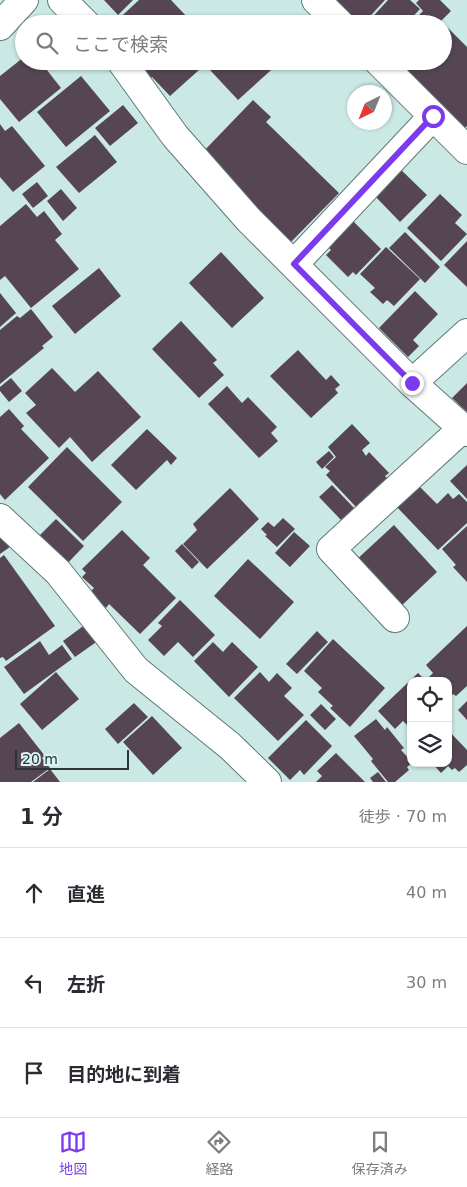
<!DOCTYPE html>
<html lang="ja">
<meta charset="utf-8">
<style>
:root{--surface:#fff;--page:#f7f7f7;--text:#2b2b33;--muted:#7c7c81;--line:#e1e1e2;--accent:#7c3aed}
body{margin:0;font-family:"DejaVu Sans","Noto Sans JP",sans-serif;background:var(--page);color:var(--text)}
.controls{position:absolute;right:15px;bottom:15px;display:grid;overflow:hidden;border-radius:10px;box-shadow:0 1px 4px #0004}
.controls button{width:45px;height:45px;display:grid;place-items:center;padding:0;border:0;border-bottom:1px solid var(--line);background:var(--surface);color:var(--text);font:25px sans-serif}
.compass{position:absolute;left:347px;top:85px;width:45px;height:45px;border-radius:50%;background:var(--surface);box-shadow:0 1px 4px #0004;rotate:223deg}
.scale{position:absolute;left:15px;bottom:12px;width:114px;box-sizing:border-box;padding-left:5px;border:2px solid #2a3534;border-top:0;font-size:14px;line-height:18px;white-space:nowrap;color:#2a3534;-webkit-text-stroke:4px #d7f5f2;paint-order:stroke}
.stop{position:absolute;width:15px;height:15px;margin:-11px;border:4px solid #7c3aed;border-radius:50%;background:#fff}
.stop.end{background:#7c3aed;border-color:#fff;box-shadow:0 1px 5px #0008}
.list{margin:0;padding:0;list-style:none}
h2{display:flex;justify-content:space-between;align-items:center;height:65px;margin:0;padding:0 20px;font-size:21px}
h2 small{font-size:16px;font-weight:400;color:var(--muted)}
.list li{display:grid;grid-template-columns:32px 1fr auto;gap:15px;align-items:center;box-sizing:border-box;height:90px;padding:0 20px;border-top:1px solid var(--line)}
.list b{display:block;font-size:19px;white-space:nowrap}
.list em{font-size:16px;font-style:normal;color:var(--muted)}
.icon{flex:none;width:28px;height:28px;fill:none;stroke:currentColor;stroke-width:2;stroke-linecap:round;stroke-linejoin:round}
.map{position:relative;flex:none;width:467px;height:782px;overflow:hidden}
.search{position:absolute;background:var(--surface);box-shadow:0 1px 4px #0004;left:15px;right:15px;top:15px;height:55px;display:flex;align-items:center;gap:12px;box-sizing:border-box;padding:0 18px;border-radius:28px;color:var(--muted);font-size:19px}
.sheet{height:335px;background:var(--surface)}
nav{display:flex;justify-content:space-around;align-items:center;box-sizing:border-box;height:70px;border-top:1px solid var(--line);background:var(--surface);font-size:14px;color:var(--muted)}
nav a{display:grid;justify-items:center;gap:2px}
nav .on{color:var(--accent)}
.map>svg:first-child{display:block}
.building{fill:#564654}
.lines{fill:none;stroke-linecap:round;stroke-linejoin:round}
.minor-casing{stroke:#5e7977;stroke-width:30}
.minor{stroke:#fff;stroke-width:28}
.route{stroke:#7c3aed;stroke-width:6}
</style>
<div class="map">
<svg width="467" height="782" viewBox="0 0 467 782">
<rect width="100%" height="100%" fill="#cae8e4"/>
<!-- building -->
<path class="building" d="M104,0H133L118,15Z
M139,0H171L188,18L181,24H113Z
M334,0H385L363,24H359Z
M388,0H410L420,9L406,24H366Z
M419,0H440L451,11L441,21L467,47V126L461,132L390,61H443V24H410L423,11L416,3Z
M24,57V61H31L38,69L43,65L61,88L19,122L0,99V76Z
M133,61H209L170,96L152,77L149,80Z
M220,61H281L238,100L210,70Z
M81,76L110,111L66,147L37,112Z
M253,100L271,117L266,122L339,193L290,243L200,155Z
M123,105L138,123L110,146L95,128Z
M0,124L5,131L12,126L45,166L13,192L0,177Z
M95,135L117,162L79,193L56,167Z
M398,167L427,195L400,222L372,193Z
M37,182L48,196L33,208L22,194Z
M61,189L77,208L63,221L47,201Z
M440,194L462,215L455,223L467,234L441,261L407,228Z
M26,204L37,217L44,211L62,234L55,240L79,269L31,308L5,276L0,280V226Z
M353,221L381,249L356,275L353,272L348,277L326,255L331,250L328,247Z
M405,232L440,267L425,283L389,248Z
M467,241V287L444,265Z
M386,247L420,279L394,306L387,300L383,304L370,292L375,288L360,274Z
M221,252L264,298L232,328L189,283Z
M99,268L121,296L75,334L52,306Z
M415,291L438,314L413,340L419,346L408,357L379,328Z
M0,293L16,313L0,327Z
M31,309L53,337L42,346L44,348L0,384V330L17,316L20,318Z
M181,321L217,360L213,363L224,375L199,398L152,349Z
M298,350L326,380L331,375L340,385L335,389L338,393L311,418L270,376Z
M52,368L75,392L98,371L141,417L92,462L70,437L59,448L26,413L36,405L25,393Z
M11,378L22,391L9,402L0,391V387Z
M467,383V412L452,398Z
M227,386L242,403L248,397L277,427L271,433L278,441L259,458L208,404Z
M9,409L24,426L21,429L49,458L5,500L0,494V417Z
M352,424L370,443L362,450L366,456L369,452L389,473L385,476L387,478L356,507L326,475L330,471L325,467L336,457L328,447Z
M147,429L177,458L171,465L167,460L136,490L111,465Z
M67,447L122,502L83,541L28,487Z
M329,451L334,457L322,469L316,462Z
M467,465V499L450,481Z
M417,484L437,504L448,493L453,499L459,494L467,502V523L438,550L395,505Z
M332,485L354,508L341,520L319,497Z
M230,488L259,519L207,569L183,544L197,530L193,524Z
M283,518L295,529L277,547L265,536L267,535L261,529L268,522L274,527Z
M56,519L84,546L64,567L36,539Z
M394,525L437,572L398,609L354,562Z
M467,526V582L453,567L456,565L442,549Z
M0,527L14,544L0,554Z
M122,530L150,558L143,565L176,598L140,634L109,604L106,608L90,592L94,588L82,577L86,573L82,569Z
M294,532L310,546L290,567L275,553Z
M182,544L199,562L192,569L175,551Z
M4,555L55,626L6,661L3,657L0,658V558Z
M248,559L294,602L260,639L214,596Z
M180,600L215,635L193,657L178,642L164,656L148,640L162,626L158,623Z
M90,621L102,638L75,657L63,641Z
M467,626V686L456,696L453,694L449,698L448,681H433L429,677L433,673L426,665Z
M317,631L328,642L297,674L286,664Z
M333,639L385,688L350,727L330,708L333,706L318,692L322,688L304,671Z
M40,641L49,655L62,645L72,659L24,694L4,667Z
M213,642L223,652L232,642L258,667L229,697L194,661Z
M56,672L79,699L42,730L20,704Z
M260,672L269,682L277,673L292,688L284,696L304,715L278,741L234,698Z
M418,673L426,681H411V729L403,721L395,729L378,711Z
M467,701V720L458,710Z
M134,703L148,717L118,744L105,729Z
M321,704L336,719L325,730L310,715Z
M152,716L182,748L153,775L123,742Z
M376,719L385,730L387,727L404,748L401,750L411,761V764L407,767L409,770L395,782H388L371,761L373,759L354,736Z
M306,720L332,746L304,775L300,770L290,780L268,758Z
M19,723L45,756L42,758L50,768L31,782H0V738Z
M448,730L467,750V765L459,772L455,768L452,770L448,766L441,773L432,763H448Z
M336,753L365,782H316L322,776L317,771Z
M50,769L60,782H33Z
M378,772L386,782H373L370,778Z"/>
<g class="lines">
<defs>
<path id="minor" d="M62,0L86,24
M316,0L340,24
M0,26L24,0
M121,61L175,136L249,220L412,383L467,432
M378,61L467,150
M294,264L433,116
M412,383L467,333
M0,518L58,572L136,670L230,746L267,782
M395,618L331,549L463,428"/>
</defs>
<!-- minor casing -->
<use href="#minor" class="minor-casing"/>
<!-- minor -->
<use href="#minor" class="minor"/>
</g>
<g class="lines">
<!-- route -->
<path class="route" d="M412,383L294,264L433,116"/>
</g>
</svg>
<div class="controls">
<button><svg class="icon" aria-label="locate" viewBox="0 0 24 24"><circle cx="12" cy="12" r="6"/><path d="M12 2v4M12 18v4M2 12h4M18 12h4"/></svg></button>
<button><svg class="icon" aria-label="layers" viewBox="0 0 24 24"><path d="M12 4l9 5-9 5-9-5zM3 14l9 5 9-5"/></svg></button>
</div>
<svg class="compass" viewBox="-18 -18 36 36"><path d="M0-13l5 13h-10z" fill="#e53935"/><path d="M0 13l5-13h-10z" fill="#7c7c81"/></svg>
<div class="scale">20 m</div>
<div class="stop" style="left:433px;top:116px"></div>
<div class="stop end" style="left:412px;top:383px"></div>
<div class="search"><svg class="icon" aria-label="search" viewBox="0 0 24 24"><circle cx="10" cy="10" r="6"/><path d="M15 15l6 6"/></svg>ここで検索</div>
</div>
<section class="sheet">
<h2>1 分<small>徒歩 · 70 m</small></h2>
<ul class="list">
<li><svg class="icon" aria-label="ahead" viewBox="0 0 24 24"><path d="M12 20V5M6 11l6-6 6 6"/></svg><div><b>直進</b></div><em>40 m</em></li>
<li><svg class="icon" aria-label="left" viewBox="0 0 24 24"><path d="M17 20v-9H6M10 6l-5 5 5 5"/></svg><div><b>左折</b></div><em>30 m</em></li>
<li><svg class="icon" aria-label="arrive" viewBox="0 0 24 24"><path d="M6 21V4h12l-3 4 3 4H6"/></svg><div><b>目的地に到着</b></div></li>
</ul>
</section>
<nav>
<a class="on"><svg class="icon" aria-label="map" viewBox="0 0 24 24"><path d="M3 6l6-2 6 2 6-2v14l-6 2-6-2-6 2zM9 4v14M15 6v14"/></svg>地図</a>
<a><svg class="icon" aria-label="directions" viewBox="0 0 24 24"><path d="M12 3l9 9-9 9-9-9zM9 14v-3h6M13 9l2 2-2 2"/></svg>経路</a>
<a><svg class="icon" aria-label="saved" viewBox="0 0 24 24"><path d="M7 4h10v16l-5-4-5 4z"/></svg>保存済み</a>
</nav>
